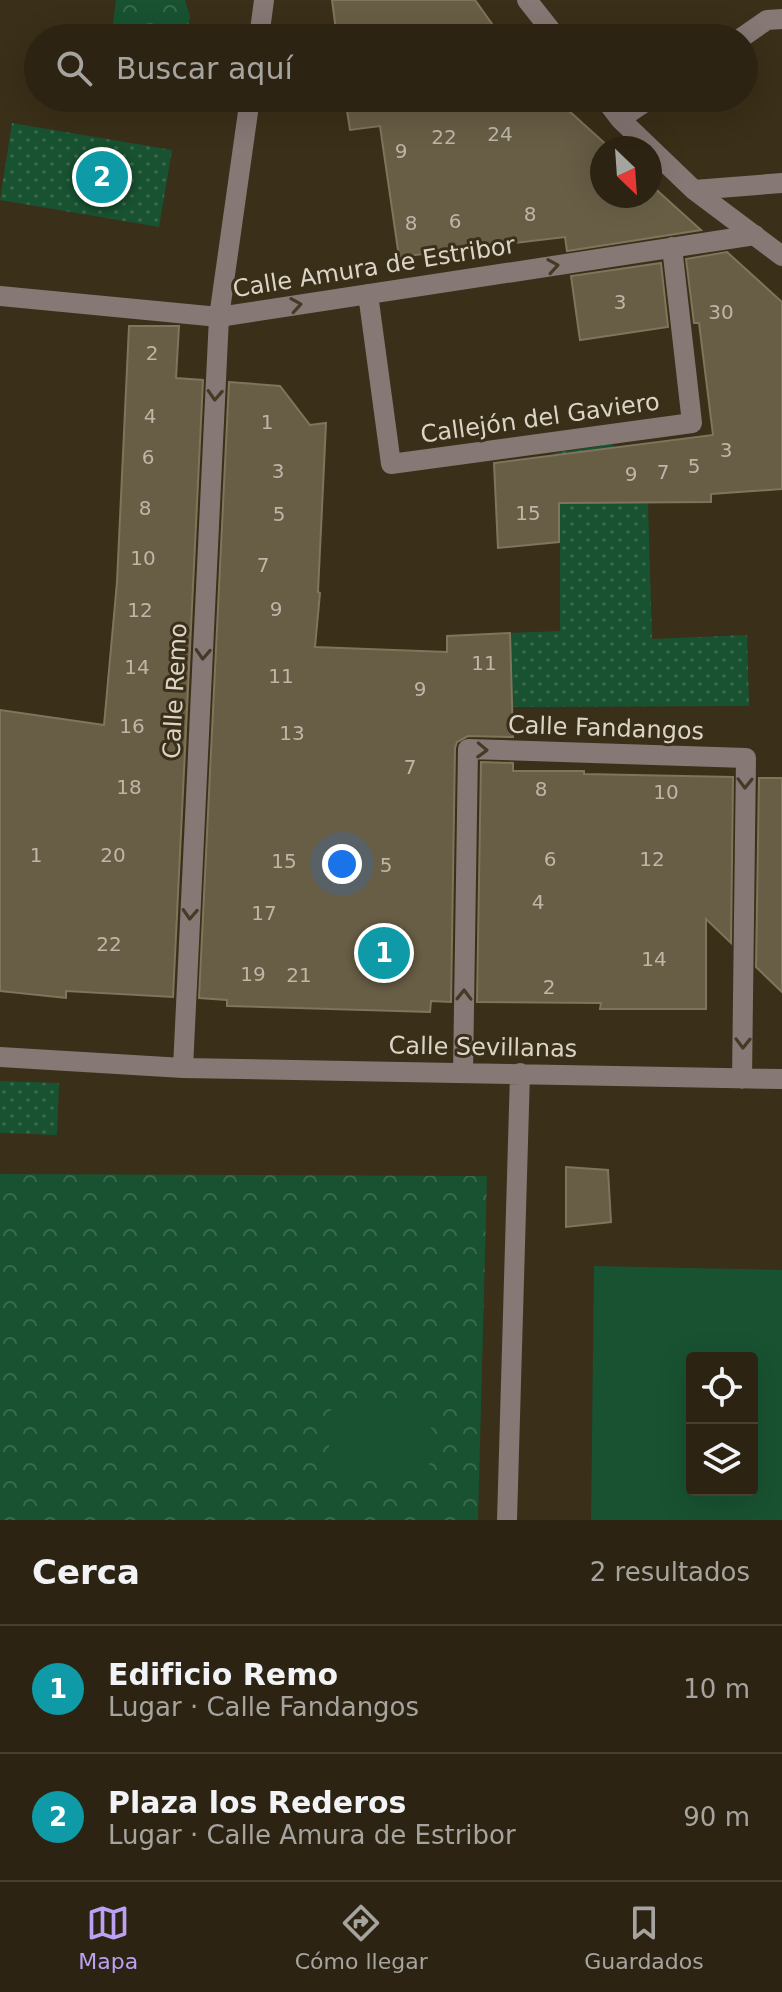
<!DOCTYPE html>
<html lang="es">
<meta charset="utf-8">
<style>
:root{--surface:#2c2312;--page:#342b1b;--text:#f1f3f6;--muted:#a6a49f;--line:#484032;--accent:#bca0f2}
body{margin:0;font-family:"DejaVu Sans",sans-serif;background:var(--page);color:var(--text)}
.controls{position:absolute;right:24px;bottom:24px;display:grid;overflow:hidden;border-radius:8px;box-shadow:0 8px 32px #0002}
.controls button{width:72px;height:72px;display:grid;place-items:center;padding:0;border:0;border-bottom:2px solid var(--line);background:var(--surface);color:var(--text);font:40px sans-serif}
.compass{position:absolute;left:590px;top:136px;width:72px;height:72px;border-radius:50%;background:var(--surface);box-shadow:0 8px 32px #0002;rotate:155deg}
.you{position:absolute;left:342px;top:864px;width:28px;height:28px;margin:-20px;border:6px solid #fff;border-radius:50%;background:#1a73e8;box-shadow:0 0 0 12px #1a73e833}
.badge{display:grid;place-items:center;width:52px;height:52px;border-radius:50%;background:var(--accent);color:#fff;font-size:26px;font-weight:700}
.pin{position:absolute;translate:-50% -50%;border:4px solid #fff;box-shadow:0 2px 8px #0006}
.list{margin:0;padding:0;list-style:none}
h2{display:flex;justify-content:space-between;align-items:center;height:104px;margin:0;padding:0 32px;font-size:34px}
h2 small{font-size:26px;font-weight:400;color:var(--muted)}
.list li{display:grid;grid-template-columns:52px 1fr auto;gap:24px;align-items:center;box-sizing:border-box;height:128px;padding:0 32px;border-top:2px solid var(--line)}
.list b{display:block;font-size:30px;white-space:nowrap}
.list p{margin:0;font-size:26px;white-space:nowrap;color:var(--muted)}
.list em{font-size:26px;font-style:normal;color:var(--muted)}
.icon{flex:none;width:44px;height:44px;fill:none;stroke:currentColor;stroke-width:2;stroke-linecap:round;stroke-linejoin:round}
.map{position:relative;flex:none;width:782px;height:1520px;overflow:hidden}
.search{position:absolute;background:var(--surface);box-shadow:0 8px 32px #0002;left:24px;right:24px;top:24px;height:88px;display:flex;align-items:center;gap:20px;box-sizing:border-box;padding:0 28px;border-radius:44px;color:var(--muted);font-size:30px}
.sheet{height:360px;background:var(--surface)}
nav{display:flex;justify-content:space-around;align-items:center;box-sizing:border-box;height:112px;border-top:2px solid var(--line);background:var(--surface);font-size:22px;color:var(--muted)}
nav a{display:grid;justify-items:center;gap:4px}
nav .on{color:var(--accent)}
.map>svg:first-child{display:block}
.grass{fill:url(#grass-dots)}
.park{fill:url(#park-crowns)}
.pitch{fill:#185231;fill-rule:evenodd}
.building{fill:#685d45;stroke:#80745b;stroke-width:2}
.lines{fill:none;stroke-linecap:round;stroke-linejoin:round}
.minor{stroke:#867874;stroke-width:20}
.oneway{stroke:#453a26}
.labels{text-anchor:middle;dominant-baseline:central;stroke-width:6;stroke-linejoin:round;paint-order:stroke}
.number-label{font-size:20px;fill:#beb6a6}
.street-label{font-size:24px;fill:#dbd4c7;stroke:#3a2f18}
</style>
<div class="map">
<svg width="782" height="1520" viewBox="0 0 782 1520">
<defs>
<pattern id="grass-dots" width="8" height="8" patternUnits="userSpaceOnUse" patternTransform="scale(2)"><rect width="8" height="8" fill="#185231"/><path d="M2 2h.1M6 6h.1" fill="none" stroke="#396a4d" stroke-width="1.8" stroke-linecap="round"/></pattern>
<pattern id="park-crowns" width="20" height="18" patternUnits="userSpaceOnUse" patternTransform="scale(2)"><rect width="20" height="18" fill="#185231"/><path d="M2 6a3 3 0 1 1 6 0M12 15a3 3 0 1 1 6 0" fill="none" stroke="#396a4d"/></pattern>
</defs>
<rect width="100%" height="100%" fill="#3a2f18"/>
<!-- grass -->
<path class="grass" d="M12,123L172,150L159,227L0,200Z
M613,444L618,503H648L652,639L747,635L749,706L512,707L510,633L560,631V485L554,453Z
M0,1081L59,1083L57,1135L0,1133Z"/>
<!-- park -->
<path class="park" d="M116,0H185L190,16L187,38H111Z
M0,1174L487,1176L478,1520H0Z"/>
<!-- pitch -->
<path class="pitch" d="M594,1266L782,1270V1520H591ZM692,1358H752V1490H692Z
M331,1404L432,1409L429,1475L328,1470Z"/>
<!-- building -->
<path class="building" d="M332,0H475L502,38H337Z
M345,98H543L551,110L567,109L610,148H602V196H650V184L701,230L567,251L565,237L399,257L380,126L350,130Z
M727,252L782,302V489L711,494V502L559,503V542L498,548L494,463L713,435L699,323H694L686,259Z
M661,263L668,327L580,340L571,276Z
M129,326H179L176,378L203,380L173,997L66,991V998L0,991V710L104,725L117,582Z
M229,382L280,386L310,425L326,423L318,592L320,593L315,647L447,652V636L510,633L513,737L468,736L457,742L455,748L451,1002L431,1001L430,1012L227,1006V1000L199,998Z
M481,762L513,763V771H584V774L733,777L731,943L706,919V1009H600L601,1003L477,1002Z
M759,778H782V992L756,967Z
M566,1167L608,1170L611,1222L566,1227Z"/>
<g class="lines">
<!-- minor -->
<path class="minor" d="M527,0L557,38
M259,38L264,0
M741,38L767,20L782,19
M604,98L620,119L694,190L782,256
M620,119L651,98
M694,190L782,183
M368,294L391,464L692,423L672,247
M0,296L219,317L755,235
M0,1057L183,1068L782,1079
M183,1068L219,317L250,98
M463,1073L468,749L746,758L742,1079
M507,1520L520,1073"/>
</g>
<!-- one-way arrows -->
<defs><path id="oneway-chevron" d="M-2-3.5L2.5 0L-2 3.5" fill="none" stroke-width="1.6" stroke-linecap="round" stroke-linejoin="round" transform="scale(2)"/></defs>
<g class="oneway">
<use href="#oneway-chevron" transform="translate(553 266) rotate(-9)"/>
<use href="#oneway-chevron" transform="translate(296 305) rotate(-9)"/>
<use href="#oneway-chevron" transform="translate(215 395) rotate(93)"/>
<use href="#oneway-chevron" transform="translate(203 654) rotate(93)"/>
<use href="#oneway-chevron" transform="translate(482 750) rotate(2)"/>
<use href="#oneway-chevron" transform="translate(745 783) rotate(91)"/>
<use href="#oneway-chevron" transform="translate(190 914) rotate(93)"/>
<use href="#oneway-chevron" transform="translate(464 995) rotate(-89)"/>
<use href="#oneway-chevron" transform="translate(743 1043) rotate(91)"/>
</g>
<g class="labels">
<!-- number labels -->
<g class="number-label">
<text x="500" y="134">24</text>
<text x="444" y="137">22</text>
<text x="401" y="151">9</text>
<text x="530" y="214">8</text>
<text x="455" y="221">6</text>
<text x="411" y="223">8</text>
<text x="620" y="302">3</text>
<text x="721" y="312">30</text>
<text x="152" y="353">2</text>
<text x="150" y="416">4</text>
<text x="267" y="422">1</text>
<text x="726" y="450">3</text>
<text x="148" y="457">6</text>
<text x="694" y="466">5</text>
<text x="278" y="471">3</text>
<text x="663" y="472">7</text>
<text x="631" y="474">9</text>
<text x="145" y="508">8</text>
<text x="528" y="513">15</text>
<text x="279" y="514">5</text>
<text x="143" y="558">10</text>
<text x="263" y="565">7</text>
<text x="276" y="609">9</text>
<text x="140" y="610">12</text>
<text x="484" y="663">11</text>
<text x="137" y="667">14</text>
<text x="281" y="676">11</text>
<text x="420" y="689">9</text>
<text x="132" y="726">16</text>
<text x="292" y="733">13</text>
<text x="410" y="767">7</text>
<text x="129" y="787">18</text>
<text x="541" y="789">8</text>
<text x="666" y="792">10</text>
<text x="36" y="855">1</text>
<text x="113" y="855">20</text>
<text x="550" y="859">6</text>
<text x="652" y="859">12</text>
<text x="284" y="861">15</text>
<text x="386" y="865">5</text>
<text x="538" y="902">4</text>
<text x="264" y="913">17</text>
<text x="109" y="944">22</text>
<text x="654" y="959">14</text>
<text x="253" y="974">19</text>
<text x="299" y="975">21</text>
<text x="549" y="987">2</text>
</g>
<!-- street labels -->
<g class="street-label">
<text transform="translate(374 267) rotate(-9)">Calle Amura de Estribor</text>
<text transform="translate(540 418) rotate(-8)">Callejón del Gaviero</text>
<text transform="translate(175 691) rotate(-87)">Calle Remo</text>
<text transform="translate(606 728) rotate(2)">Calle Fandangos</text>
<text transform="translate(483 1047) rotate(1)">Calle Sevillanas</text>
</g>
</g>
</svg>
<div class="controls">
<button><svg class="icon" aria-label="locate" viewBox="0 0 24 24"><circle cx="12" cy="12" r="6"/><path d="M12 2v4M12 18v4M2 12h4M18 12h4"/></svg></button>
<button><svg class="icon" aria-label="layers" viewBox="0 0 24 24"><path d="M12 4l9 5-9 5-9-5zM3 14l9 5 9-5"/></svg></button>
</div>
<svg class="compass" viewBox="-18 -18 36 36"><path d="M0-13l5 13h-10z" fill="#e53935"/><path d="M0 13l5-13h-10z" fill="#a6a49f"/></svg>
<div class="you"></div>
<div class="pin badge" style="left:384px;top:953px;background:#0f9aa8">1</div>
<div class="pin badge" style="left:102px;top:177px;background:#0f9aa8">2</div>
<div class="search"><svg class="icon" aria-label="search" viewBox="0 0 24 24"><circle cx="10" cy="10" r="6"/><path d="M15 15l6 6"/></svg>Buscar aquí</div>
</div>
<section class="sheet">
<h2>Cerca<small>2 resultados</small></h2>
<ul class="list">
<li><span class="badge" style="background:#0f9aa8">1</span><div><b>Edificio Remo</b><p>Lugar · Calle Fandangos</p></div><em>10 m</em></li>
<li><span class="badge" style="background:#0f9aa8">2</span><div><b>Plaza los Rederos</b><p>Lugar · Calle Amura de Estribor</p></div><em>90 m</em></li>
</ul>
</section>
<nav>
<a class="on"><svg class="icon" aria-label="map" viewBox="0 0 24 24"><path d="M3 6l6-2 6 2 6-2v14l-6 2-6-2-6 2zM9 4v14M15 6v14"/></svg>Mapa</a>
<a><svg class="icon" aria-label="directions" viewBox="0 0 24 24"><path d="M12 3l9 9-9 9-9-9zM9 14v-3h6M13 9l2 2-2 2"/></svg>Cómo llegar</a>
<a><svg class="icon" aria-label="saved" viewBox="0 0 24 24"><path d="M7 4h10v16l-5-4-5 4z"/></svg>Guardados</a>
</nav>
